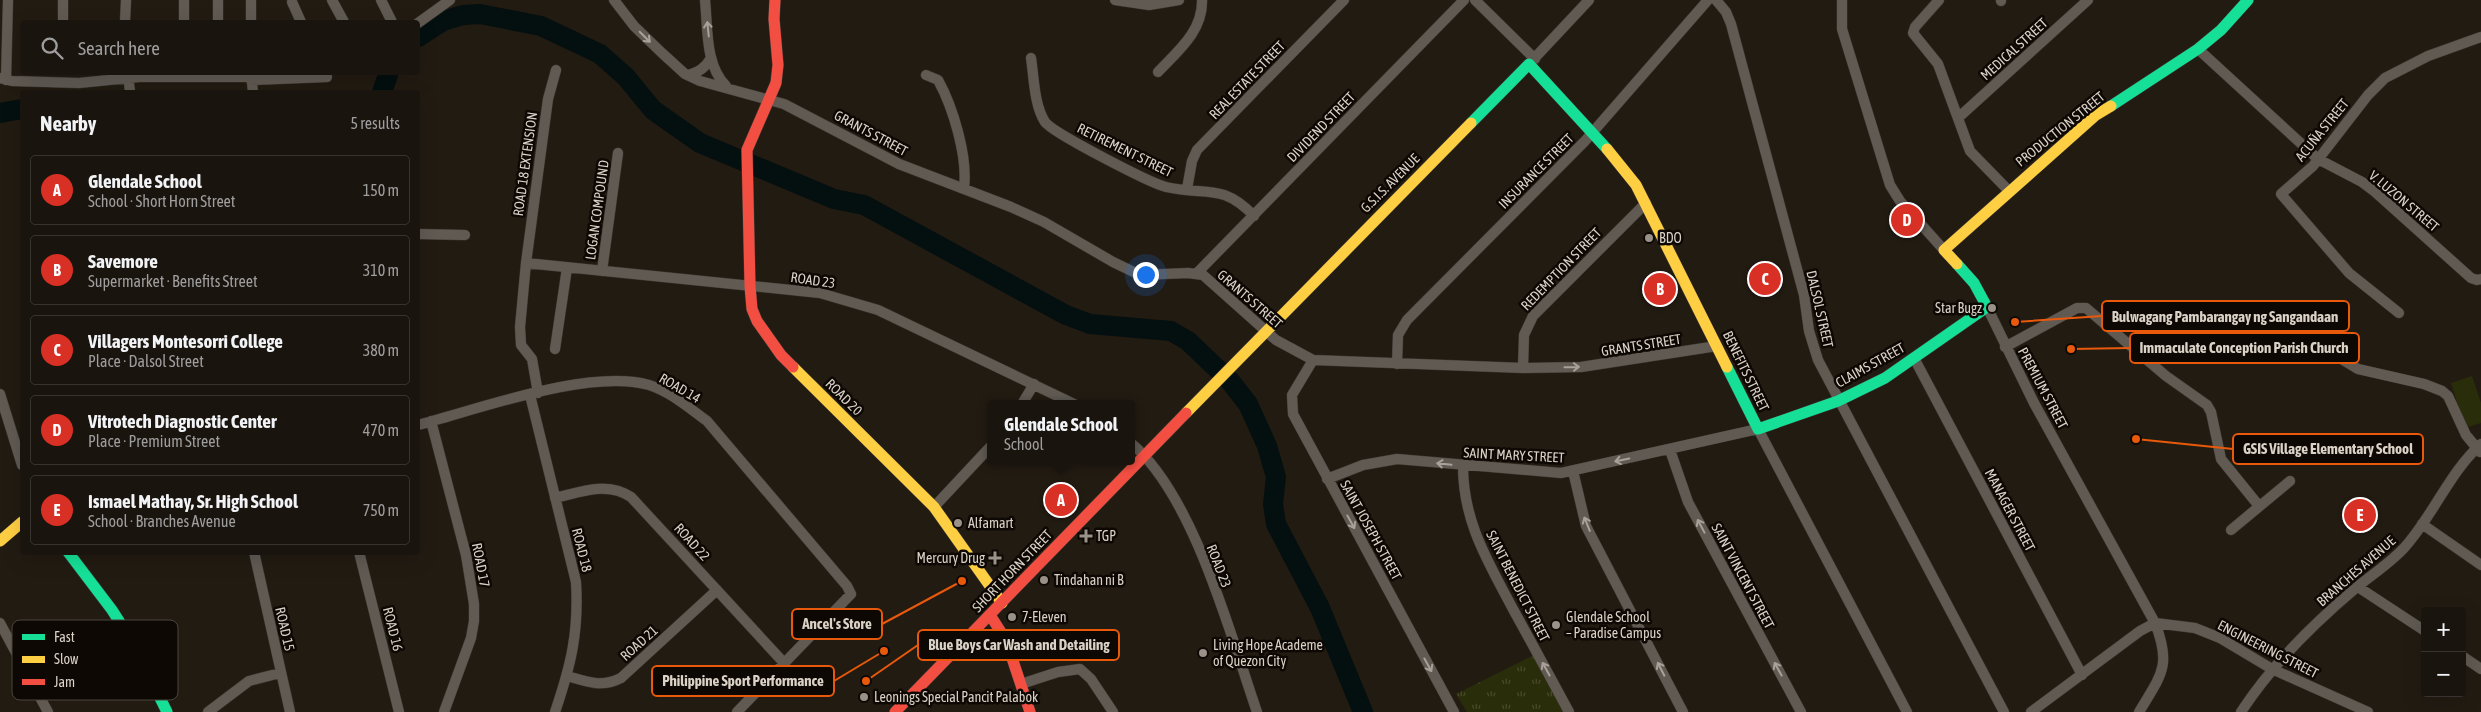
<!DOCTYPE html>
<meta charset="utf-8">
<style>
:root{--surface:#1a140e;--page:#231d17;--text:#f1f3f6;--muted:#9f9e9e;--line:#38332e;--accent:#d93025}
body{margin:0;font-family:"Asap Condensed",sans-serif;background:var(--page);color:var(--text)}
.controls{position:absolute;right:15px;bottom:15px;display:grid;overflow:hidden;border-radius:5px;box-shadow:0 5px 20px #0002}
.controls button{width:45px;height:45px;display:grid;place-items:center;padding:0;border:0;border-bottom:1px solid var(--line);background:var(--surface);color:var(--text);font:25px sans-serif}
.you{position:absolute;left:1145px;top:274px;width:18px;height:18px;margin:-12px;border:4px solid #fff;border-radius:50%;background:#1a73e8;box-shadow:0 0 0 8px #1a73e833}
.badge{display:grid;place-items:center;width:32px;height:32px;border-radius:50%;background:var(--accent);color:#fff;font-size:16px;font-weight:700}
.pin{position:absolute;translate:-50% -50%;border:2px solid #fff;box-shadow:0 1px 5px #0006}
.popup{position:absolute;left:987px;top:400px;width:148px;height:65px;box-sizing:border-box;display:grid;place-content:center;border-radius:5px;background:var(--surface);filter:drop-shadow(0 1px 4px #0005);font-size:16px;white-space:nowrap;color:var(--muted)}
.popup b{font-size:19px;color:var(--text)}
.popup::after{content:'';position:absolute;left:50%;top:100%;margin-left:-10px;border:10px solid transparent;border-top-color:var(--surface)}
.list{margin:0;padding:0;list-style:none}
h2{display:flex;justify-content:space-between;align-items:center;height:65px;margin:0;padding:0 20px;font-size:21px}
h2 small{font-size:16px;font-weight:400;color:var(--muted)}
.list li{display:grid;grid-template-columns:32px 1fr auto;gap:15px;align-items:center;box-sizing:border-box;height:70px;margin:0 10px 10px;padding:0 10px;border:1px solid var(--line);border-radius:5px}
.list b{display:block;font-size:19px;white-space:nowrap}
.list p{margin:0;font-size:16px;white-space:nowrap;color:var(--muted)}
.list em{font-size:16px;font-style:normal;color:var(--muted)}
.icon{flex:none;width:28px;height:28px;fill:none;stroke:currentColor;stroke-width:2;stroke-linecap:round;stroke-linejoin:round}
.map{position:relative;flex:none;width:2481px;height:712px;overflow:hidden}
.search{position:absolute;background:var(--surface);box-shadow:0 5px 20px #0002;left:20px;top:20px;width:400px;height:55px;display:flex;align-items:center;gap:12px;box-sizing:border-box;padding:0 18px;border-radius:5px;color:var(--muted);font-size:19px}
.panel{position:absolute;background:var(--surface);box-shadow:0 5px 20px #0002;left:20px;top:90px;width:400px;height:465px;border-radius:5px}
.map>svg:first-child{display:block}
.grass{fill:#2a2d09}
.park{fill:url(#park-tufts)}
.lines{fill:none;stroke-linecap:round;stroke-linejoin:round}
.river{stroke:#040f0f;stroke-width:20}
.street-casing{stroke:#3c3731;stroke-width:11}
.fast-casing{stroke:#3c3731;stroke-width:12}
.slow-casing{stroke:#3c3731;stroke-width:12}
.jam-casing{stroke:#3c3731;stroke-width:12}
.street{stroke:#605a53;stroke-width:10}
.fast{stroke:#16e098;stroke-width:11}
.slow{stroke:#ffcf43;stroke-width:11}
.jam{stroke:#f24e42;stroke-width:11}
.oneway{stroke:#a9a199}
.poi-dot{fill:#9a9188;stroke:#0d0803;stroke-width:2}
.labels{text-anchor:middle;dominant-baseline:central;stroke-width:5;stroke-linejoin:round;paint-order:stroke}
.street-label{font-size:14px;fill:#dad1c7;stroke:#0d0803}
.poi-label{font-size:14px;fill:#dad1c7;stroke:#0d0803;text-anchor:start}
.key{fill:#0d0803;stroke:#4a443e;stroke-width:1}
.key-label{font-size:14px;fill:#dad1c7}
.leader{fill:none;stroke:#e8590c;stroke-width:2}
.callout-dot{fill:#e8590c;stroke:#0d0803;stroke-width:2}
.callout{fill:#0d0803;stroke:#e8590c;stroke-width:2}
.callout-label{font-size:15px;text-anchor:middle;font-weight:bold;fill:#dad1c7}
</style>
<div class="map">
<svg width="2481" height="712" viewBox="0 0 2481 712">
<defs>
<pattern id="park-tufts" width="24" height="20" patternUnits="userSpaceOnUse" patternTransform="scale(1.25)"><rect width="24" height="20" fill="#2a2d09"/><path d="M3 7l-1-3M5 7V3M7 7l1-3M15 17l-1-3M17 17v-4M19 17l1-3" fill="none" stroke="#484a2b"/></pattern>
</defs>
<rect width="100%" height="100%" fill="#221b12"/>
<!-- grass -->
<path class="grass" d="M2472,376L2481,403V423L2465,428L2451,383Z"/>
<!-- park -->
<path class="park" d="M1534,655L1565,712H1467L1456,694Z"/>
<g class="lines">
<!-- river -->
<path class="river" d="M418,37L443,21L463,15L480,14L541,26L600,54L626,77L653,110L700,143L834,199L864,205L1066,315L1090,324L1171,331L1188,341L1230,381L1248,404L1267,446L1276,477L1273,504L1276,524L1320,608L1363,712
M382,92L389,72
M0,113L22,109"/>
<defs>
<path id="street" d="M332,0L344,22
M381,0L392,22
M614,0L634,26L662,53L685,74L700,81L784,104L899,164L1011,207L1044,222L1113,262L1140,275L1188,273L1203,275L1276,340L1313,360L1523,368L1581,367L1717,346
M705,0C708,29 705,65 726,86
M1115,0L1149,5L1179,0
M1475,0L1535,59
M1716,0L1726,12L1731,24L1804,295L1809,331L1818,360L2004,712
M1842,0V29L1890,185L1900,201L1944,250
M1939,0L1915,27L1913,33L1938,64L1970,151L2009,191
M2001,0V1
M292,2L301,22
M63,22V0
M125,22L126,0
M184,22V0
M218,22V0
M251,22V0
M418,23L450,0
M2198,49L2318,159L2362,182L2374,191L2471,278L2477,280L2481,279
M1031,58C1034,77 1034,105 1045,122C1053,133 1150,183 1166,187C1204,196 1222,182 1254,216
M1529,64L1589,0
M1158,72C1178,51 1203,31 1202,0
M128,74L130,92
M251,74L253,92
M688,75C699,72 705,68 711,58
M926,75L938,80C953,107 968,157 964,188
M0,78L12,81L79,83L139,77H251
M6,80L8,0
M251,80L327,77
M1958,118L2088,0
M1187,189L1192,161L1197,150L1344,0
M418,234L465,235
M526,263L820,293L878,310L1074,404
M602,271L618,153
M1197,273L1464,0
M1987,307L2034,403L2155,623C2172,666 2161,675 2139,712
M2399,313L2349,273L2281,194L2313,166L2368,95L2385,78L2428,56L2481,37
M2274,318L2358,369L2424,384L2442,391L2448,396L2466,435L2480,452
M2005,347L2077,308H2086L2166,376L2207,405L2211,412L2221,459L2259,506
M555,349L567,268
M1914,358L2082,675
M1313,360L1292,395L1293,414L1454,712
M1397,364L1398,335L1407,320L1585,141L1708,0
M1523,368L1524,335L1533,316L1646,203
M538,393L532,359L521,345L520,327L526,263L548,99L556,70
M0,394L22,465
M530,395L576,582C579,632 571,665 555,712
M1022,404L1034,384
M431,421L466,555L474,604V621L471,638L444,712
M418,425C479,409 590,368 649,385C671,392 689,408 707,421L847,586L851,594L737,712
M1131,443C1194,496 1230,634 1257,712
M1670,450L1688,502L1801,712
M1463,466C1463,523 1489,563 1514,611C1533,645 1551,679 1569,712
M1573,471L1586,526L1683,712
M1327,479L1363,465L1397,459L1561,473L1758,429L1907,712
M555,498C581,492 607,481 631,497L785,664
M934,507L991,446
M2422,524L2481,565
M2231,530L2290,481
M254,552L290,712
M359,552L399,712
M2358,587L2425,631
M0,623L48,712
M2462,656L2481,669
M567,676C588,682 601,688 621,678L717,590
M1021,684L1058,672L1080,669L1091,679L1113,712
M208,712L249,681L280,673
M2031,712L2140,631L2155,623L2195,628L2220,638L2272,669L2368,712
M2241,712C2272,664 2313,624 2357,587C2373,574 2390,563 2404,548C2433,516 2449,473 2481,444"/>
<path id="fast" d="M2111,106L2198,49L2221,30L2248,0
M1471,123L1529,64L1607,149
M1727,367L1758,429L1838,401L1885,378L1987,307L1974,283L1957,264
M68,552L112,610L133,643L167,712"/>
<path id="slow" d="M1607,149L1636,185L1727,367
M1957,264L1944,250L2096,115L2111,106
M793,367L934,507L1002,603
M1186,413L1471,123
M0,541L22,522"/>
<path id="jam" d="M775,0L774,19L778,65L776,83L747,150L750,286L752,309L757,321L781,355L793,367
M990,615L1006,640L1030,712
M895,712L1186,413"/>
</defs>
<!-- street casing -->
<use href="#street" class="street-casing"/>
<!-- fast casing -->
<use href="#fast" class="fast-casing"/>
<!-- slow casing -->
<use href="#slow" class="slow-casing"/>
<!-- jam casing -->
<use href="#jam" class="jam-casing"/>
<!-- street -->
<use href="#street" class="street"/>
<!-- fast -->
<use href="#fast" class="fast"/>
<!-- slow -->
<use href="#slow" class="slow"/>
<!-- jam -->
<use href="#jam" class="jam"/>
</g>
<!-- one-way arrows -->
<defs><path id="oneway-shaft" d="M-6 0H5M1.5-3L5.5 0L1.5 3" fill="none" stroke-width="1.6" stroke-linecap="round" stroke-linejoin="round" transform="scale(1.25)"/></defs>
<g class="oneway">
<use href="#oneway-shaft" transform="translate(708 29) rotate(-96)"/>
<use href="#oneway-shaft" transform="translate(645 37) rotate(45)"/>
<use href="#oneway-shaft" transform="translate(1572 367) rotate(-1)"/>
<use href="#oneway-shaft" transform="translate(1622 460) rotate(168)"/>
<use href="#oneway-shaft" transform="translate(1444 464) rotate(-174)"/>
<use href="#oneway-shaft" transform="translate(1351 522) rotate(61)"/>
<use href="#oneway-shaft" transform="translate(1587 524) rotate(-112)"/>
<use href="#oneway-shaft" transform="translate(1701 526) rotate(-118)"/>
<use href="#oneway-shaft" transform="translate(1428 665) rotate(61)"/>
<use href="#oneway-shaft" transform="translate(1546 669) rotate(-119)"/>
<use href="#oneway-shaft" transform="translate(1661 669) rotate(-117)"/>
<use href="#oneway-shaft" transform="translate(1778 669) rotate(-119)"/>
</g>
<!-- markers -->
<g class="poi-dot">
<circle cx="1649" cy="238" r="5"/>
<circle cx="1992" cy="308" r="5"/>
<circle cx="958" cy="523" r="5"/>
<path d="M1083.5 528.5h5v5h5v5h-5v5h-5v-5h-5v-5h5z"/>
<path d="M992.5 550.5h5v5h5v5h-5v5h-5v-5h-5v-5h5z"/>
<circle cx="1044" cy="580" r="5"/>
<circle cx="1012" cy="617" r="5"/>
<circle cx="1556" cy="625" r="5"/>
<circle cx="1203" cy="653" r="5"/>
<circle cx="864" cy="697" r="5"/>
</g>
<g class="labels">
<!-- street labels -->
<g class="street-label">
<text transform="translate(2014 49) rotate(-42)">MEDICAL STREET</text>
<text transform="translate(1247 80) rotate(-46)">REAL ESTATE STREET</text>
<text transform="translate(1321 127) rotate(-46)">DIVIDEND STREET</text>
<text transform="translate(2060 129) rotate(-39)">PRODUCTION STREET</text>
<text transform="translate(2322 130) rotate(-51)">ACUÑA STREET</text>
<text transform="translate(871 133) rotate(28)">GRANTS STREET</text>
<text transform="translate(1125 150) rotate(26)">RETIREMENT STREET</text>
<text transform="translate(525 164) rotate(-82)">ROAD 18 EXTENSION</text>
<text transform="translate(1536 171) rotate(-45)">INSURANCE STREET</text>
<text transform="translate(1390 183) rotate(-45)">G.S.I.S. AVENUE</text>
<text transform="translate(2404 201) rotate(40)">V. LUZON STREET</text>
<text transform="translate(597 210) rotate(-82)">LOGAN COMPOUND</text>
<text transform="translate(1561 269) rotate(-46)">REDEMPTION STREET</text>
<text transform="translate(813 280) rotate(8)">ROAD 23</text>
<text transform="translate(1250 299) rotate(41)">GRANTS STREET</text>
<text transform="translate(1820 309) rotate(77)">DALSOL STREET</text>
<text transform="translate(1641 345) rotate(-9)">GRANTS STREET</text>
<text transform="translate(1870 365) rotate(-29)">CLAIMS STREET</text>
<text transform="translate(1746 371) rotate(64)">BENEFITS STREET</text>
<text transform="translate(680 388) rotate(30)">ROAD 14</text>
<text transform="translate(2043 388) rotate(62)">PREMIUM STREET</text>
<text transform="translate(844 397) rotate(45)">ROAD 20</text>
<text transform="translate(1514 455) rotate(3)">SAINT MARY STREET</text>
<text transform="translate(2010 510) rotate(62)">MANAGER STREET</text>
<text transform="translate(1371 530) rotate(61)">SAINT JOSEPH STREET</text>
<text transform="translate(692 542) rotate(48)">ROAD 22</text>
<text transform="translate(582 550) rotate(76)">ROAD 18</text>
<text transform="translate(481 565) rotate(79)">ROAD 17</text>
<text transform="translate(1219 566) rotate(69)">ROAD 23</text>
<text transform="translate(1012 571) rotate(-46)">SHORT HORN STREET</text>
<text transform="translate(2356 571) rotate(-41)">BRANCHES AVENUE</text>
<text transform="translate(1743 576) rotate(62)">SAINT VINCENT STREET</text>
<text transform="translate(1518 586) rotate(63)">SAINT BENEDICT STREET</text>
<text transform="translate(285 629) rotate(77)">ROAD 15</text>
<text transform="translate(393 629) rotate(76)">ROAD 16</text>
<text transform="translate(639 643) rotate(-42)">ROAD 21</text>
<text transform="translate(2268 649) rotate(27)">ENGINEERING STREET</text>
</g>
<!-- poi labels -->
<g class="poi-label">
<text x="1659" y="238">BDO</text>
<text x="1982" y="308" text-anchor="end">Star Bugz</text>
<text x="968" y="523">Alfamart</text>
<text x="1096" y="536">TGP</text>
<text x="985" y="558" text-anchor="end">Mercury Drug</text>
<text x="1054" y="580">Tindahan ni B</text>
<text x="1022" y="617">7-Eleven</text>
<text x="1566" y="617">Glendale School<tspan x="1566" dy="16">– Paradise Campus</tspan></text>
<text x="1213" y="645">Living Hope Academe<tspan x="1213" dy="16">of Quezon City</tspan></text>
<text x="874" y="697">Leonings Special Pancit Palabok</text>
</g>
</g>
<!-- legend -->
<rect x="12" y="620" width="166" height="80" rx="8" class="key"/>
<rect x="22" y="634" width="23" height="6" fill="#16e098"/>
<rect x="22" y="656" width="23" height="7" fill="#ffcf43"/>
<rect x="22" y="679" width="23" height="6" fill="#f24e42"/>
<g class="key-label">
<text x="54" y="642">Fast</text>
<text x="54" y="664">Slow</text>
<text x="54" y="687">Jam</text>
</g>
<!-- callouts -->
<path class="leader" d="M2015 322L2102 316M2071 349L2130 348M2136 439L2233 449M962 581L882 624M866 681L918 645M884 651L834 681"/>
<g class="callout-dot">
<circle cx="2015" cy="322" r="5"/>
<circle cx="2071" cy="349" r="5"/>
<circle cx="2136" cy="439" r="5"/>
<circle cx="962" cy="581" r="5"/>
<circle cx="866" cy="681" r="5"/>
<circle cx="884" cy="651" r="5"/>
</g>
<g class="callout">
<rect x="2102" y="301" width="247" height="30" rx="5"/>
<rect x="2130" y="333" width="229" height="30" rx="5"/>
<rect x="2233" y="434" width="190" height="30" rx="5"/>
<rect x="792" y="609" width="90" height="30" rx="5"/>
<rect x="918" y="630" width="201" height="30" rx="5"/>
<rect x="652" y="666" width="182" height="30" rx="5"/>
</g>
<g class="callout-label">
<text x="2225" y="322">Bulwagang Pambarangay ng Sangandaan</text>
<text x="2244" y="353">Immaculate Conception Parish Church</text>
<text x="2328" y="454">GSIS Village Elementary School</text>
<text x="837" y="629">Ancel's Store</text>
<text x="1019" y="650">Blue Boys Car Wash and Detailing</text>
<text x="743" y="686">Philippine Sport Performance</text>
</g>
</svg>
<div class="controls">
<button>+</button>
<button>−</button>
</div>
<div class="you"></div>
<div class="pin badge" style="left:1061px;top:500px">A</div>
<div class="popup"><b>Glendale School</b>School</div>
<div class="pin badge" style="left:1660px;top:289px">B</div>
<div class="pin badge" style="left:1765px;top:279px">C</div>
<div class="pin badge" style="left:1907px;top:220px">D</div>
<div class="pin badge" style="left:2360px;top:515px">E</div>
<div class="search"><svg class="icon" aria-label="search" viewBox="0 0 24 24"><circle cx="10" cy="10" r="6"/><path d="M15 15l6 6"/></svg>Search here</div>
<section class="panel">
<h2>Nearby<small>5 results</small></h2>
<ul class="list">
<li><span class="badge">A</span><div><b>Glendale School</b><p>School · Short Horn Street</p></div><em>150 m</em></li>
<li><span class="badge">B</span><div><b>Savemore</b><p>Supermarket · Benefits Street</p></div><em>310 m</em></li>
<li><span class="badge">C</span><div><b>Villagers Montesorri College</b><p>Place · Dalsol Street</p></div><em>380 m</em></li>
<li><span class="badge">D</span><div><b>Vitrotech Diagnostic Center</b><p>Place · Premium Street</p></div><em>470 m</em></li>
<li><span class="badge">E</span><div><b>Ismael Mathay, Sr. High School</b><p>School · Branches Avenue</p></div><em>750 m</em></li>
</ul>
</section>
</div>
